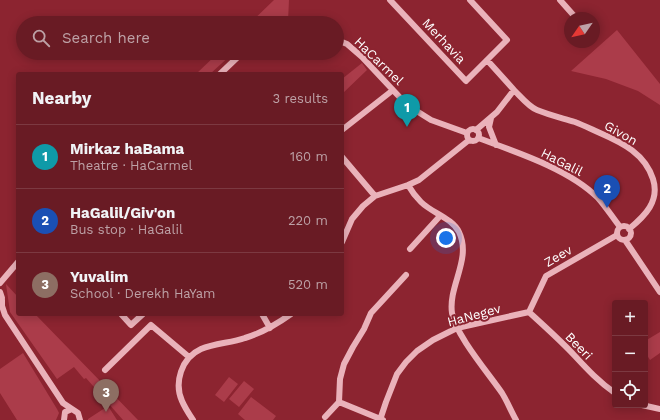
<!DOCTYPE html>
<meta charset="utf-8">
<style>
:root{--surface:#691b24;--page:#712831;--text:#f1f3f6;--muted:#bda1a6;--line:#7c3941;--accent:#bca0f2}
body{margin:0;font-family:"Work Sans",sans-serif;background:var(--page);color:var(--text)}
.controls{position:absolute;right:12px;bottom:12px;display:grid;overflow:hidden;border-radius:4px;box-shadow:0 2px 10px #0003}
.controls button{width:36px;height:36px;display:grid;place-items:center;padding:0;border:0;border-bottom:1px solid var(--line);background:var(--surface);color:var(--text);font:20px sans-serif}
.compass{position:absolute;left:564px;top:12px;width:36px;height:36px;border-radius:50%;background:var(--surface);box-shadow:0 2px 10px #0003;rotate:236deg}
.you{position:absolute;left:446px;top:238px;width:14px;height:14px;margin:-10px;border:3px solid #fff;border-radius:50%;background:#1a73e8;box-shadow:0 0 0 6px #1a73e833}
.badge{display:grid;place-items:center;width:26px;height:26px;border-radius:50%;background:var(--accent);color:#fff;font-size:13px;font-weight:700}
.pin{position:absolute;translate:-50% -33px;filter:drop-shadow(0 1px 2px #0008)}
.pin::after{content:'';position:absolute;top:21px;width:14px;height:12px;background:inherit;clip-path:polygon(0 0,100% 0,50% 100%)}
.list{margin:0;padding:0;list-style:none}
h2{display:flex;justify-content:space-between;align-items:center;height:52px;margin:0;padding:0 16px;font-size:17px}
h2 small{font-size:13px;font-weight:400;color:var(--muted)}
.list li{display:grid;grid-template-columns:26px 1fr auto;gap:12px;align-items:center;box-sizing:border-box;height:64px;padding:0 16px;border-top:1px solid var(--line)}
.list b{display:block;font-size:15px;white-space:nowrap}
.list p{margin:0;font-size:13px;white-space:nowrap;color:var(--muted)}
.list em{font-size:13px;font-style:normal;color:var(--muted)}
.icon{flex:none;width:22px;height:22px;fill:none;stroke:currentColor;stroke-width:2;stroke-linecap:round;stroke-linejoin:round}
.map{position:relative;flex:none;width:660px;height:420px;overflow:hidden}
.search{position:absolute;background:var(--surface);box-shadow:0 2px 10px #0003;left:16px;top:16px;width:328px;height:44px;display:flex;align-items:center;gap:10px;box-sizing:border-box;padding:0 14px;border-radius:22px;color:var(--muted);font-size:15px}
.panel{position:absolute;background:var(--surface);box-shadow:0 2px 10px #0003;left:16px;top:72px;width:328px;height:244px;border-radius:4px}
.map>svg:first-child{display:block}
.green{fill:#ab3c4a}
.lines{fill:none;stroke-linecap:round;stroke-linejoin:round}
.minor{stroke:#eab2ba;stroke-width:6}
.labels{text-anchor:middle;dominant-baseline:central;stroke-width:4;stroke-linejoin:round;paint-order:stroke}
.street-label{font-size:13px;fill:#fff;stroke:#8c2430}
</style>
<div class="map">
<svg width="660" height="420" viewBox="0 0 660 420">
<rect width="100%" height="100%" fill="#8c2430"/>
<!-- green -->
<path class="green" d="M274,0H289L288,21L282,23H250Z
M617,30L660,84V105L638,91L606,79L571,71Z
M218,53H233L210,74H196Z
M362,63L367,70L342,94V79Z
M6,284L18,297V314H35L138,420H123L86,378L84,379L74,367L57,379L10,312Z
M660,332V353L650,360L645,352V341Z
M23,353L57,409L59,413L56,420H17L0,393V369Z
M229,377L238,384L224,402L215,395Z
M244,381L254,389L239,407L229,399Z
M251,397L276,416L273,420H245L238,414Z
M108,406L117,420H88V419Z"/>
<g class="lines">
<!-- minor -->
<path class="minor" d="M390,0L466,81L507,40L470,0
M560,0L576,18
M337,40L347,44L362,57L407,105L431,120L467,133
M220,74L242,53
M514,90C521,97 529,107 537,110C549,115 562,118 575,122C583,125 591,129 600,133C623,143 645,154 653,179C660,201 645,216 629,229
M491,118L489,127L496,145
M467 135a6 6 0 1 1 12 0a6 6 0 1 1-12 0Z
M342,130L393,90
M476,130L497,112L514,90L487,60
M478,138C516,152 569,169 598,198C606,207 613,218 620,227
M342,157L375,196
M408,185C412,192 416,197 421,202C432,213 452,218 459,232C472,259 448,286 452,313C455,334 489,374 502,393C507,401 511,411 516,420
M617 233a7 7 0 1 1 14 0a7 7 0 1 1-14 0Z
M625,240L660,292
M342,242L352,219L363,206L375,196L408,185L419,180L469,140
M410,249L440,216
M0,283L18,262
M0,292L2,298L0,303
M2,300V306L5,315L63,403L72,409
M529,312L546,276L617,235
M529,312C544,326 560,340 574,355C587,369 599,382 615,393
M121,314L131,325L143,314
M262,314L270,328
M105,370L151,325L189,357
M339,402L340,379L344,364L353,347L364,329L371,313L406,275
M642,405L660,409
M325,417L339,402L383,420
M64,420L65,412L72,409L78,413L80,420
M193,420C189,414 185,408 182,401C174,383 181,358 201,349C215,343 231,343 245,338C262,333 277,324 291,314
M380,420L386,402L397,374L406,362L417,351L433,340L457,328L529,312"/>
</g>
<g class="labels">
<!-- street labels -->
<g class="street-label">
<text transform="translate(444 41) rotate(47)">Merhavia</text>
<text transform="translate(379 61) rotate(44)">HaCarmel</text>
<text transform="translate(621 133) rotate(29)">Givon</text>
<text transform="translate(562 162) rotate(27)">HaGalil</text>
<text transform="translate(558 256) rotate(-30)">Zeev</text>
<text transform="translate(474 315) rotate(-15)">HaNegev</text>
<text transform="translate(579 346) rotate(46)">Beeri</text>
</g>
</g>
</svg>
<div class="controls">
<button>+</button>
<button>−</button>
<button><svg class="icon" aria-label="locate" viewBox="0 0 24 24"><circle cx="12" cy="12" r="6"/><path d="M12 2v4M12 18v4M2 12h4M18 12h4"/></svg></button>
</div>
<svg class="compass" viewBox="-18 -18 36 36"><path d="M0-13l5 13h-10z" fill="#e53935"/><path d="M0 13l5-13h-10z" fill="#bda1a6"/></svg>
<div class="you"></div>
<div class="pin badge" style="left:407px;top:127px;background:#0f9aa8">1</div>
<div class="pin badge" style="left:607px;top:208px;background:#1a4fb4">2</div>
<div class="pin badge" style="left:106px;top:412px;background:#8d6e63">3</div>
<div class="search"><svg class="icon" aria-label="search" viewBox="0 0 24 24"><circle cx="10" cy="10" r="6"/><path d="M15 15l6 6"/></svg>Search here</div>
<section class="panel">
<h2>Nearby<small>3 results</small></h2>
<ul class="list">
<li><span class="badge" style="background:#0f9aa8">1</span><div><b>Mirkaz haBama</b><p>Theatre · HaCarmel</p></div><em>160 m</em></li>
<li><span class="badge" style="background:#1a4fb4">2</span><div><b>HaGalil/Giv'on</b><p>Bus stop · HaGalil</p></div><em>220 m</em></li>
<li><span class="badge" style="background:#8d6e63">3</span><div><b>Yuvalim</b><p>School · Derekh HaYam</p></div><em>520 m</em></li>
</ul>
</section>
</div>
